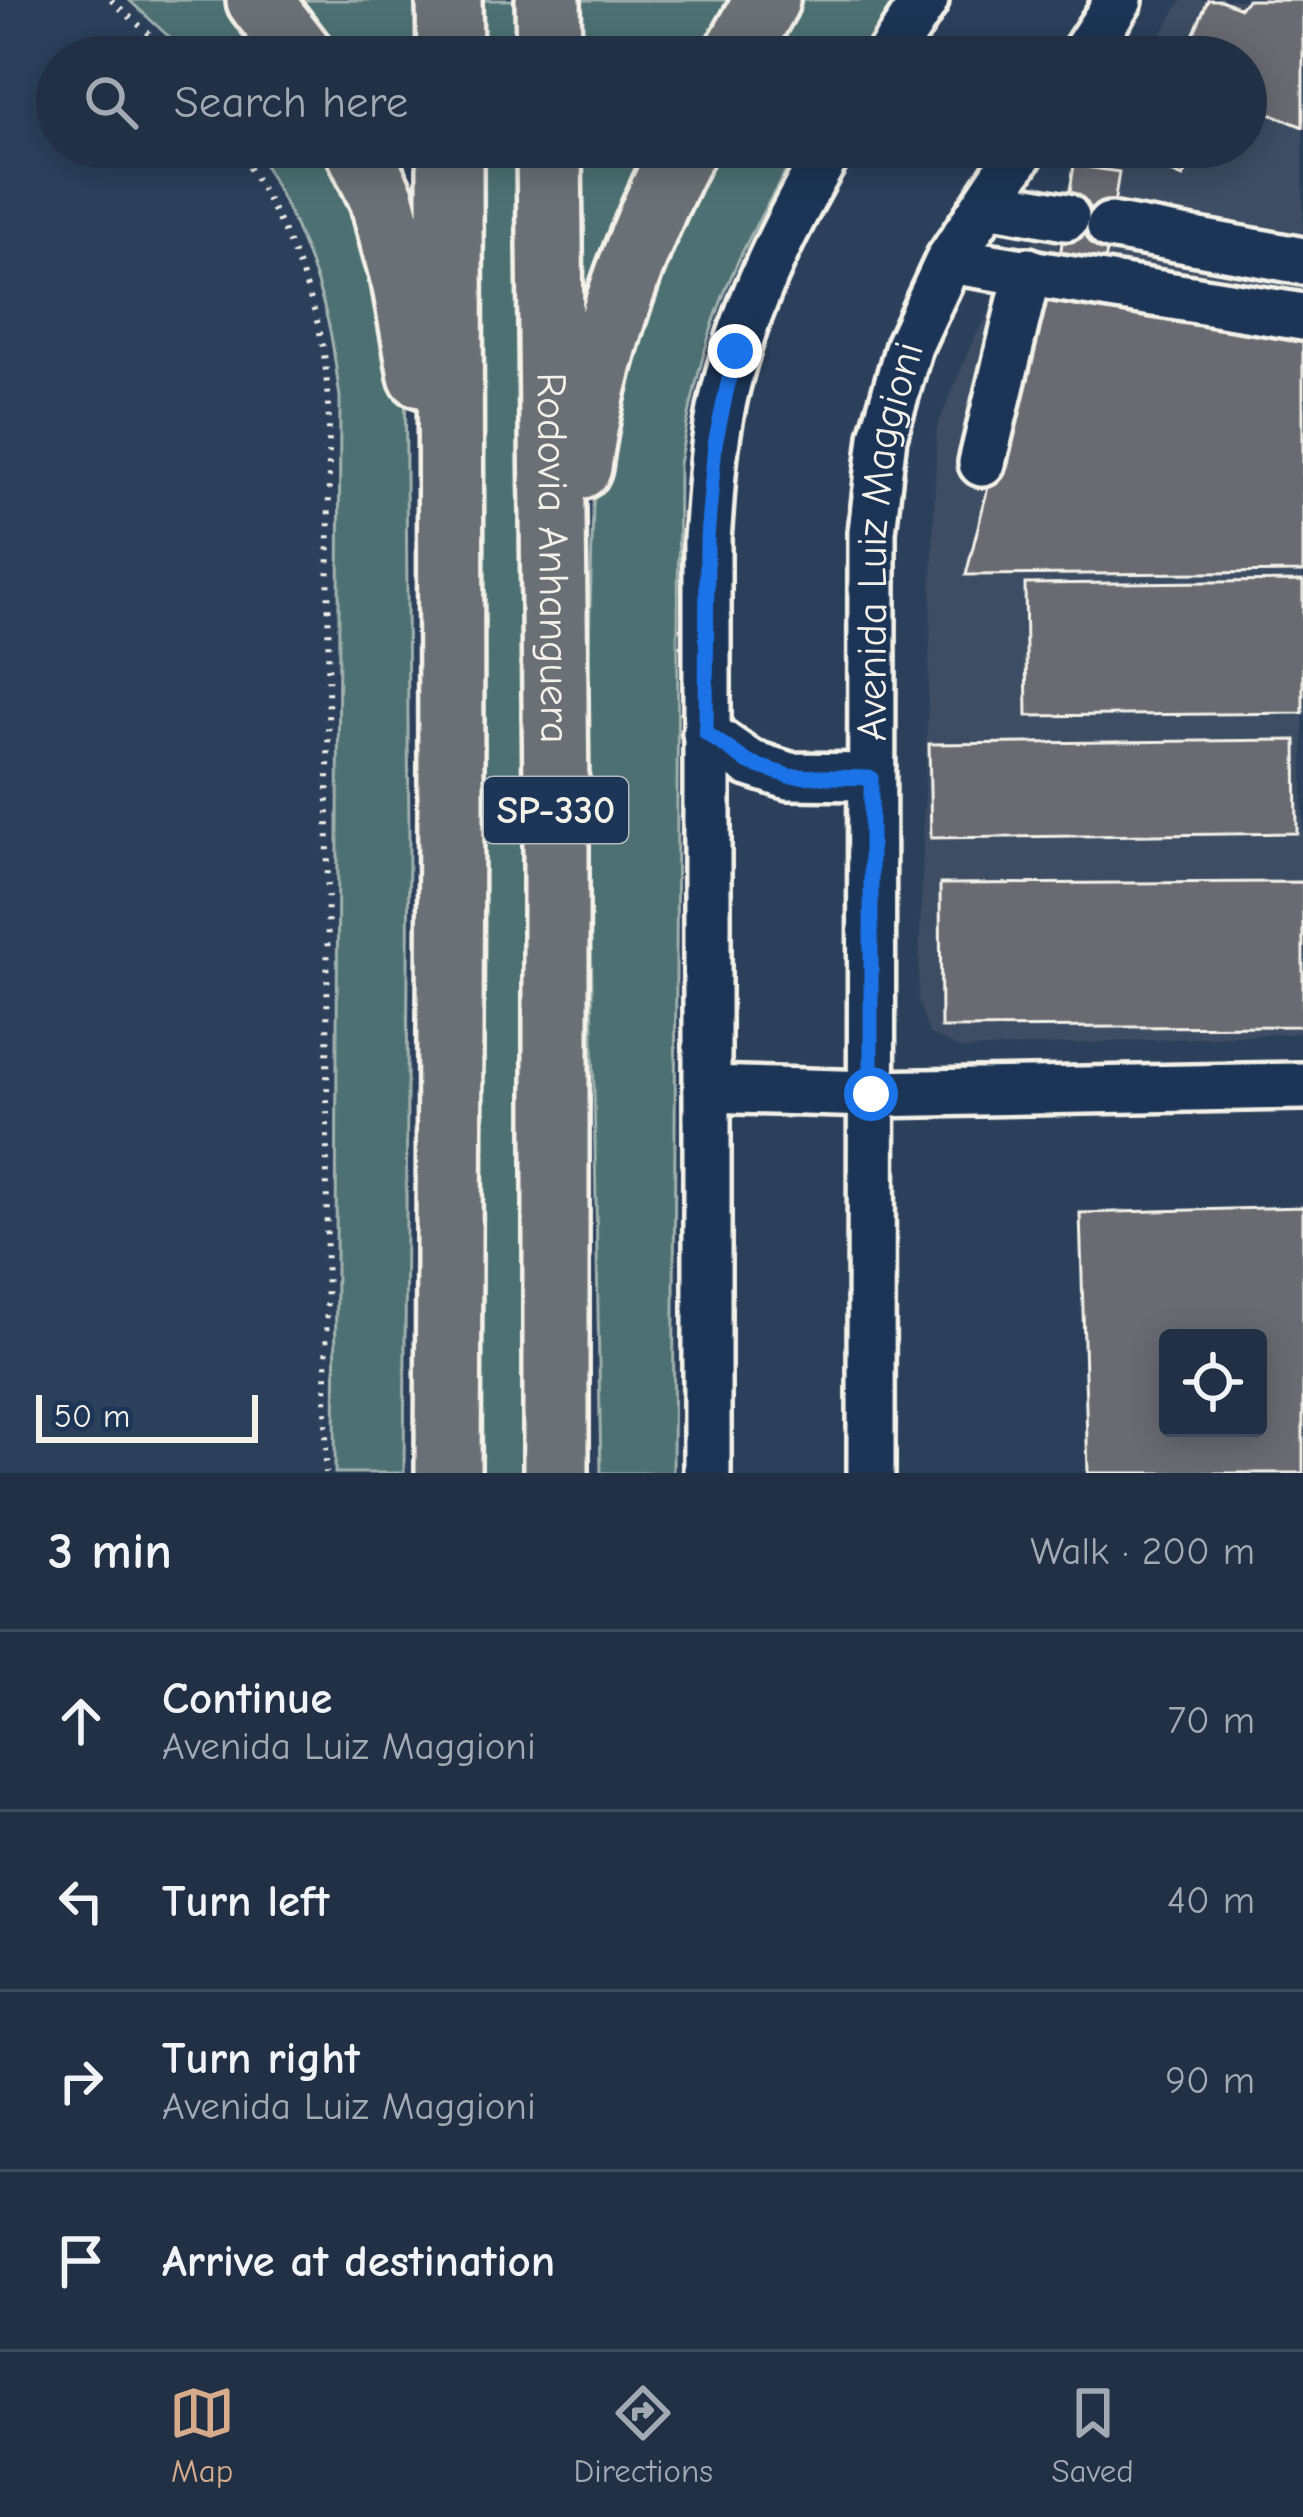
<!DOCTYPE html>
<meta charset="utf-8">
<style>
:root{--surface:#213045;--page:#29384c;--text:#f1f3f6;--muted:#a2a9b3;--line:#3e4b5e;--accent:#d6ab8b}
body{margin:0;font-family:"Comic Neue",sans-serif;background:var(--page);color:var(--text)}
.controls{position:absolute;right:36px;bottom:36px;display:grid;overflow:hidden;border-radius:12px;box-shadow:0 6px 30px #0003}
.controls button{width:108px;height:108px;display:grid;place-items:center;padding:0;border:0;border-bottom:3px solid var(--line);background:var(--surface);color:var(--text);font:60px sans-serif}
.scale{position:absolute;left:36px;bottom:30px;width:222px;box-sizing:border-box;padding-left:12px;border:6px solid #f4f1e8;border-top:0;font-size:33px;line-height:42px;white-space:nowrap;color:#f4f1e8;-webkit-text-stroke:9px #1d3557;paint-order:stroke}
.stop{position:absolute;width:36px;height:36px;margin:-27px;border:9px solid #1a73e8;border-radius:50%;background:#fff}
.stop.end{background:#1a73e8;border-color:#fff;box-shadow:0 3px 12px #0008}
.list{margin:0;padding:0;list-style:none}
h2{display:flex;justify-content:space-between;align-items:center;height:156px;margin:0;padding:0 48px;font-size:51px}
h2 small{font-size:39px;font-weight:400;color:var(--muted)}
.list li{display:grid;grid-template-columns:78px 1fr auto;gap:36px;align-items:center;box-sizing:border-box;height:180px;padding:0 48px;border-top:3px solid var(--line)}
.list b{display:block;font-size:45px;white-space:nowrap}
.list p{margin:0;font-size:39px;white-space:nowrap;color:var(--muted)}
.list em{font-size:39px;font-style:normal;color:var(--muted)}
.icon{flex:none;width:66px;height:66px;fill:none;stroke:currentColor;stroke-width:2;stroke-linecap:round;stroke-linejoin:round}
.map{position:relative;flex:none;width:1303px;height:1473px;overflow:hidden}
.search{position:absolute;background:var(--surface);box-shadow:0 6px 30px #0003;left:36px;right:36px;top:36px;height:132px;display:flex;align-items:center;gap:30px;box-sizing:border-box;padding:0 42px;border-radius:66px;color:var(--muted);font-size:45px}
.sheet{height:876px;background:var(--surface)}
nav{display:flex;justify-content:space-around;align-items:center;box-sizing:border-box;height:168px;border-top:3px solid var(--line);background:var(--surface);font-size:33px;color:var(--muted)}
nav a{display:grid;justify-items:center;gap:6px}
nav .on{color:var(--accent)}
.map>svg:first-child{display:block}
.built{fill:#3e4d63}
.green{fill:#4e7173;stroke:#a1b1ae;stroke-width:3}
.building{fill:#696a72;stroke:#f4f1e8;stroke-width:3;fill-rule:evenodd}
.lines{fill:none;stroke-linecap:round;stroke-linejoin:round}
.minor-casing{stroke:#f4f1e8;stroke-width:54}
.highway-casing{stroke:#f4f1e8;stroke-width:72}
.path{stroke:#f4f1e8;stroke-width:6;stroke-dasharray:3 9;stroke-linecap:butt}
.minor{stroke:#1d3557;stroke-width:45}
.highway{stroke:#6b6f75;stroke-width:63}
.route{stroke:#1a73e8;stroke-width:15}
.labels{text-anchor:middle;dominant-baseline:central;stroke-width:9;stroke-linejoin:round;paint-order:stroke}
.shield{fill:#1d3557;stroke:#b4b9bc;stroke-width:3}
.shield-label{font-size:39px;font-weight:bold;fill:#f4f1e8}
.street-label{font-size:42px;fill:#f4f1e8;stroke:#1d3557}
</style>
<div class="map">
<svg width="1303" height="1473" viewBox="0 0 1303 1473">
<rect width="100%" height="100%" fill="#2c405c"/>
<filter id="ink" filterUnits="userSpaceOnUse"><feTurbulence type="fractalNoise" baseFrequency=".00833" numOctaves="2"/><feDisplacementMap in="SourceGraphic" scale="24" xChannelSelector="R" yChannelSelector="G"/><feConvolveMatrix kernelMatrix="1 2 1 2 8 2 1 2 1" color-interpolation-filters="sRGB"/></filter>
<g filter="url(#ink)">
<!-- built -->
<path class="built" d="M1182,0H1303V1033L961,1049L929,1033L918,1000L937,428L974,338L1091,147H1246V57H1147Z"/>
<!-- green -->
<path class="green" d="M129,0H242L286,57H191Z
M281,0H425L426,57H322Z
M472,0H525V57H472Z
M574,0H753L716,57H574Z
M778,0H895L858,57H745Z
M254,147H342L405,351L409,840L404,1473H335L340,397C336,372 334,346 328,322C313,259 287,202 254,147Z
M473,147H526L528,1473H476Z
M574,147H666L577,393Z
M696,147H800C772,196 742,246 722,299C701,353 690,408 679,464L673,1473H601L587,715L593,507L599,428Z"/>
<!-- building -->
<path class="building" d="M1208,0H1221L1240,8L1247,0H1303V127L1246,104V57H1184Z
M1147,147H1196L1183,177L1141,159Z
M1074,165L1119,172L1105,263L1060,256Z
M1035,299L1303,334V572L966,575Z
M1303,581V713L1027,716L1025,584Z
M1296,740L1297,833L931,838L929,744Z
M1303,882V1026L941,1028L940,884Z
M1303,1207V1473H1088L1080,1213ZM1168,1338H1258V1428H1168Z"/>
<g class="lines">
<defs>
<g id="minor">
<path d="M888,57L925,0"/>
<path d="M1082,57L1119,0"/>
<path d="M988,203L1066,217"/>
<path d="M1110,226L1303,261"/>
<path d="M949,260L1303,317"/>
<path d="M982,463L1028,271"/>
<path d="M706,733L749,763L789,776L870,777"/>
<path d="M707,1089L871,1094L1303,1086"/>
<path d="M707,1473V538C710,507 711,476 715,446C729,338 776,240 831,147"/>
<path id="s1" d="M871,1473L872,532L883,437L909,346L949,260L1024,147"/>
</g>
<g id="highway">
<path d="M259,0L303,57"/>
<path d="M449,0L450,57"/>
<path d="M548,0L549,57"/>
<path d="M735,57L767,0"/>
<path d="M357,147L382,199L405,286L421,375"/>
<path id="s2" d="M549,147L556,792V1473"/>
<path d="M579,467C594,357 633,245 684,147"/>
<path d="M448,1473L451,803L450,147"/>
</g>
</defs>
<!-- minor casing -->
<use href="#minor" class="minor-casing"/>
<!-- highway casing -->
<use href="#highway" class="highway-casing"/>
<!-- path -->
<path class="path" d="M111,0L156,40L170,57
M236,147C274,205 305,268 321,337C327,364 327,394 329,421L326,1473"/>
<!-- minor -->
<use href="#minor" class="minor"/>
<!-- highway -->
<use href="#highway" class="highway"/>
</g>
</g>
<g class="lines" filter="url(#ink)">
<!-- route -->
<path class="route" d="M735,351L715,444L707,538L706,733L749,763L789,776L871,778V1094"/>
</g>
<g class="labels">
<!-- shield labels -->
<rect class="shield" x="484" y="777" width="144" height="66" rx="9"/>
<g class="shield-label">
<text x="556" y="810">SP-330</text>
</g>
<!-- street labels -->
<g class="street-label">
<text stroke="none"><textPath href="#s1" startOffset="933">Avenida Luiz Maggioni</textPath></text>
<text stroke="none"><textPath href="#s2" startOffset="411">Rodovia Anhanguera</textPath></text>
</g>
</g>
</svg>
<div class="controls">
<button><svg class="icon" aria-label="locate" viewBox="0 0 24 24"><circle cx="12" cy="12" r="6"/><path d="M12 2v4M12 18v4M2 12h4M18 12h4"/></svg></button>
</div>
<div class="scale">50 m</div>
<div class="stop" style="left:871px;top:1094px"></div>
<div class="stop end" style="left:735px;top:351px"></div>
<div class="search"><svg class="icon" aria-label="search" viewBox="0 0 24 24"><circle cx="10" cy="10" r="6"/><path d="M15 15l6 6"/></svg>Search here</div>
</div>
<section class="sheet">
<h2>3 min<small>Walk · 200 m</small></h2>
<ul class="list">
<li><svg class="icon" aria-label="ahead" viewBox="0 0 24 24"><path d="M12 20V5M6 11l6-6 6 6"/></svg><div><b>Continue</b><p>Avenida Luiz Maggioni</p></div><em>70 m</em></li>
<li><svg class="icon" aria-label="left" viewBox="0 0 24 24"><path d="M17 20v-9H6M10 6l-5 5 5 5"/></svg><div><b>Turn left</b></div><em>40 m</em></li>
<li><svg class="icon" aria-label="right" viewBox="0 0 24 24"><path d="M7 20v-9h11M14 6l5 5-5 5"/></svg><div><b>Turn right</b><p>Avenida Luiz Maggioni</p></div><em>90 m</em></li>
<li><svg class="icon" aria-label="arrive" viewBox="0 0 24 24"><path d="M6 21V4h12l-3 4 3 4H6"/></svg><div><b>Arrive at destination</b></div></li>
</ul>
</section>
<nav>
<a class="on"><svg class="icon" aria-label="map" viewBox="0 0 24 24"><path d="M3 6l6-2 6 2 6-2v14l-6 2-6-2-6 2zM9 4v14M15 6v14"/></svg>Map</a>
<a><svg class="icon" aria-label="directions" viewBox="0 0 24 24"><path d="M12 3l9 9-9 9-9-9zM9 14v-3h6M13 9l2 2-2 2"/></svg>Directions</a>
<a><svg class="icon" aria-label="saved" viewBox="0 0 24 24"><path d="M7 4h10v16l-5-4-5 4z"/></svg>Saved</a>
</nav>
